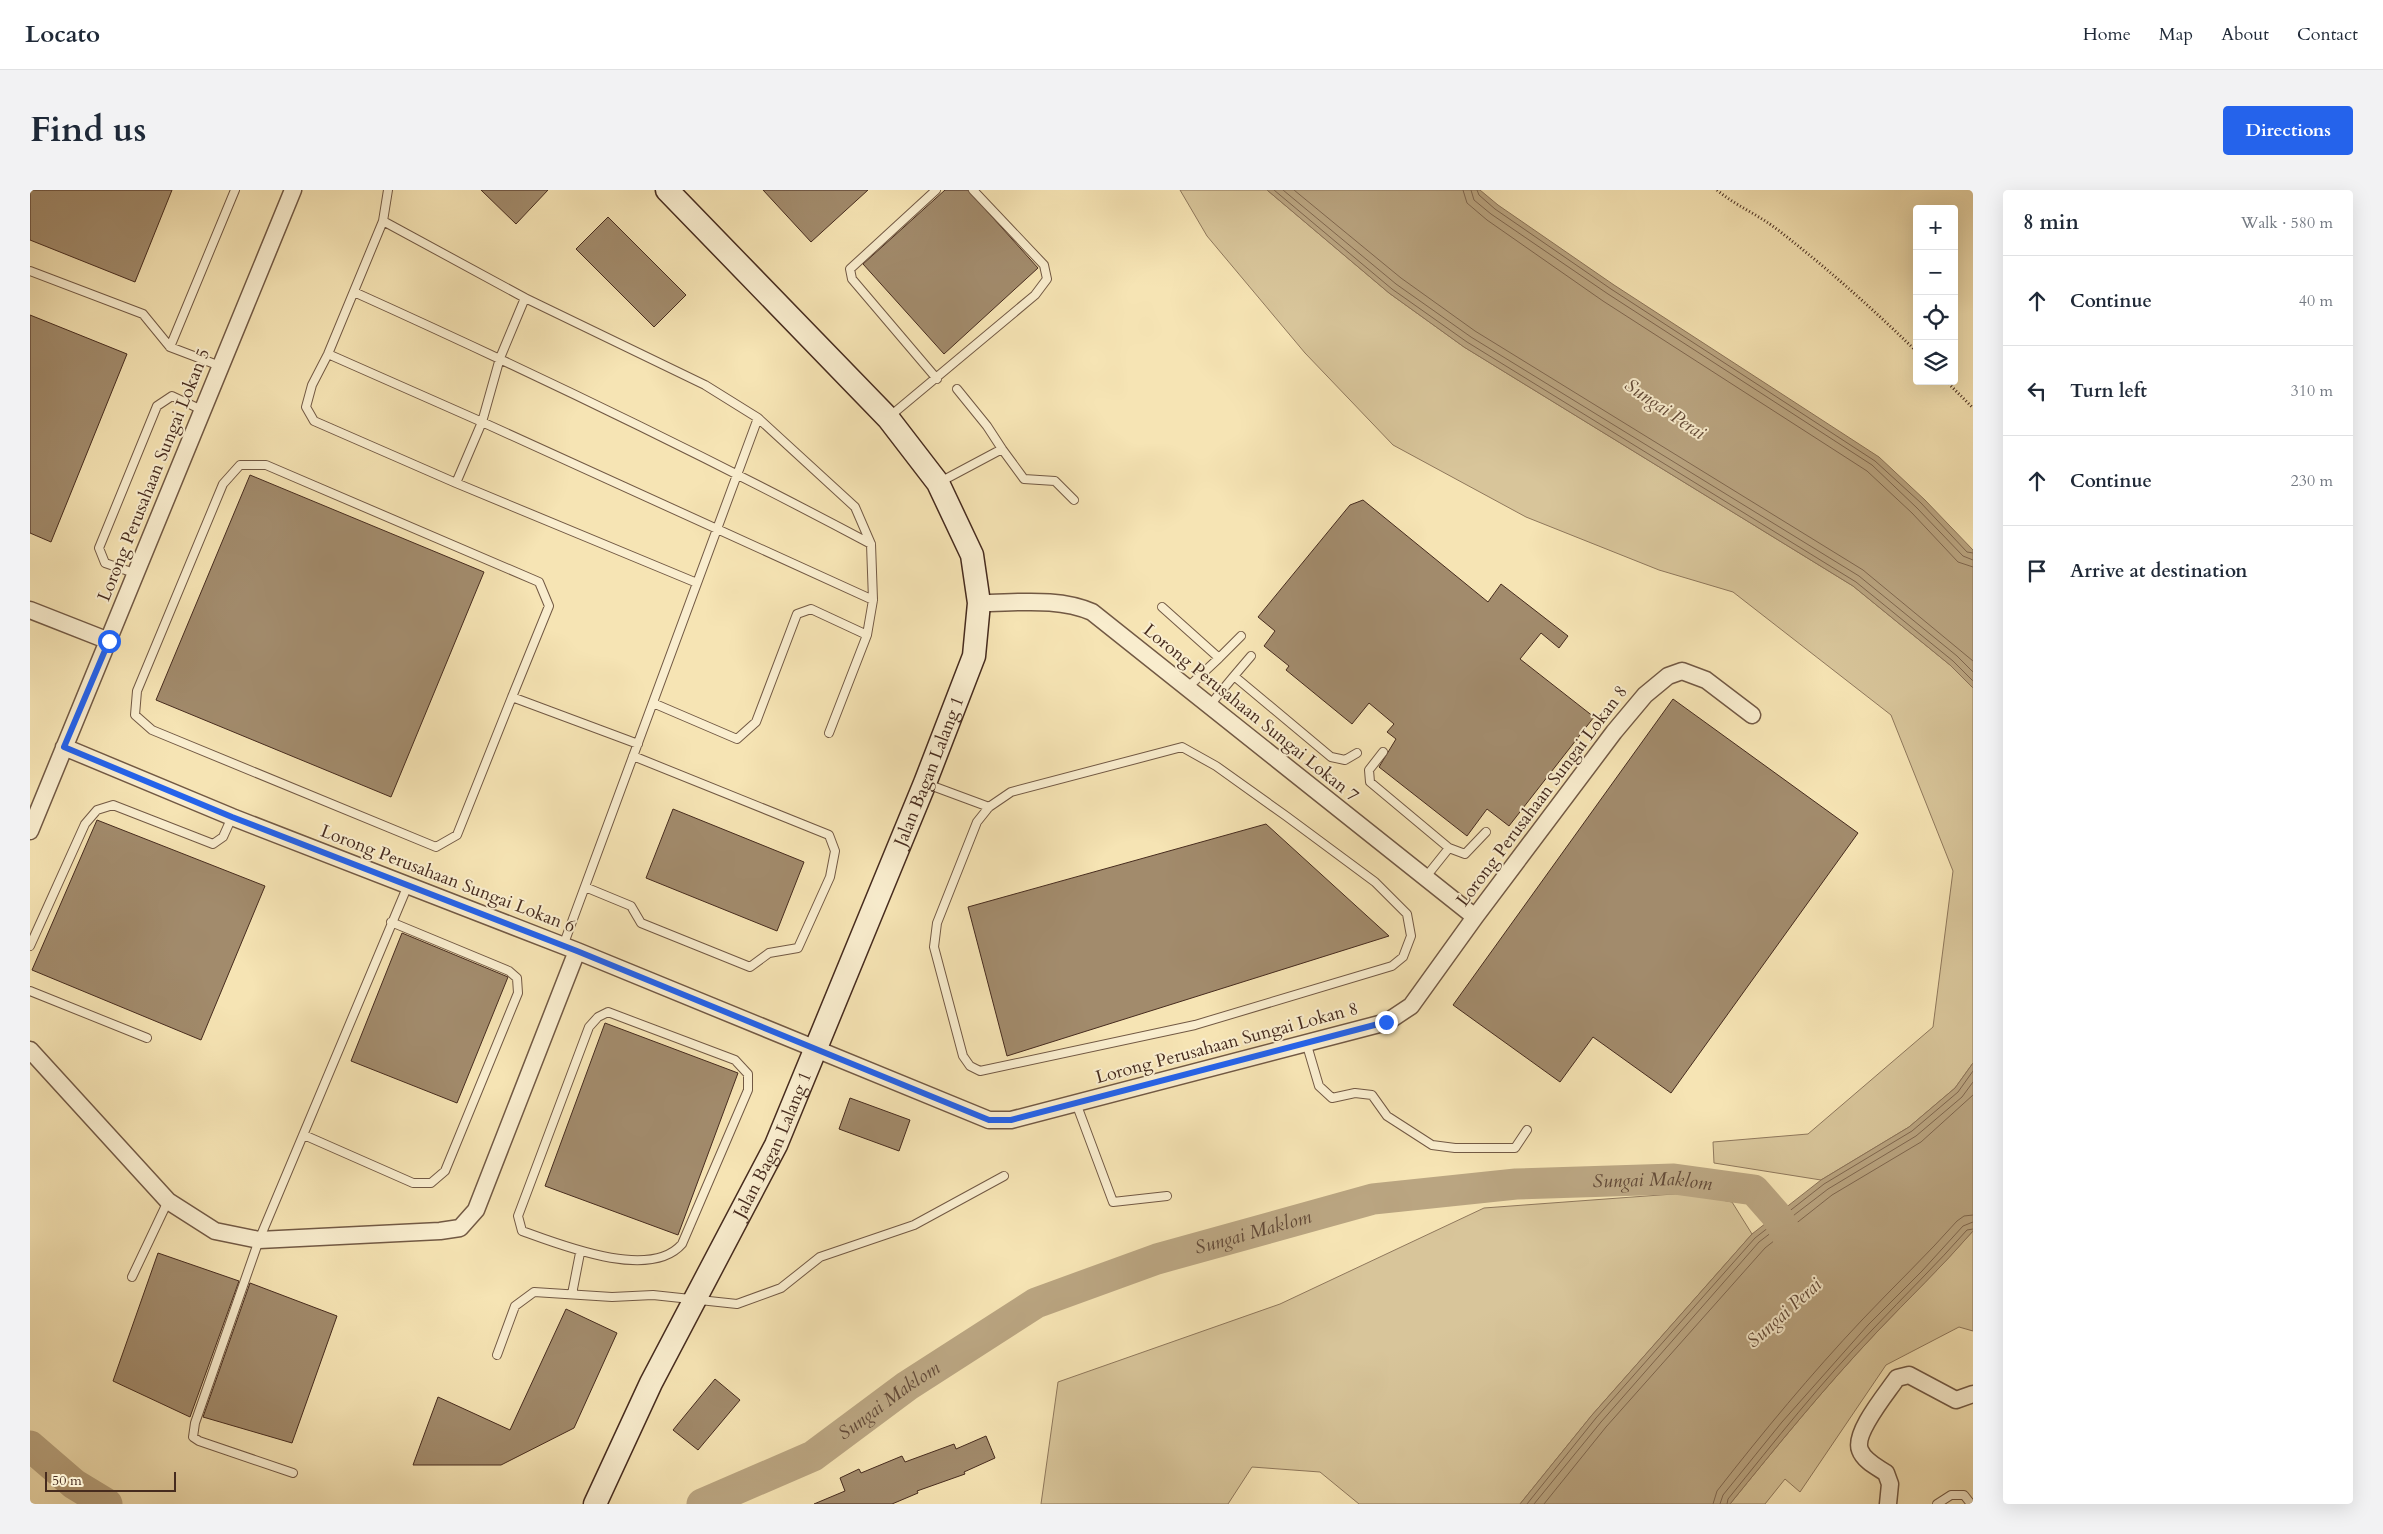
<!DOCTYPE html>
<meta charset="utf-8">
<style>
:root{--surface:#fff;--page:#f2f2f3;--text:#1f2937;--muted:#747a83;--line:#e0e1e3;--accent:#2563eb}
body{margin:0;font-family:Cardo,serif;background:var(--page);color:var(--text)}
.controls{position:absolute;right:15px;top:15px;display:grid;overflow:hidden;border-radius:5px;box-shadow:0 5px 20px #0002}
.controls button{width:45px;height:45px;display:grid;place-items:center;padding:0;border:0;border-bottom:1px solid var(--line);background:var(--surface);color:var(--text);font:25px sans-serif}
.scale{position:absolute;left:15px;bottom:12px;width:131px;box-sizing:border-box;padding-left:5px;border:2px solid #462b1e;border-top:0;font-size:14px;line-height:18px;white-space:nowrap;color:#462b1e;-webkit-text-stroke:4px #f9edce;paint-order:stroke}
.stop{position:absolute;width:15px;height:15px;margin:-11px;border:4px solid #2563eb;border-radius:50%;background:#fff}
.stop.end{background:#2563eb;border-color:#fff;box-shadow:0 1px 5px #0008}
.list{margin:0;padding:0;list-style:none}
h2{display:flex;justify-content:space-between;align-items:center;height:65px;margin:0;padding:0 20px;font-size:21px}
h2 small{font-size:16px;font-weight:400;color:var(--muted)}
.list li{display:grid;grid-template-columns:32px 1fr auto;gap:15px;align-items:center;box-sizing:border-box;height:90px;padding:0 20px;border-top:1px solid var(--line)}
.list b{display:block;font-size:19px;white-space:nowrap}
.list em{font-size:16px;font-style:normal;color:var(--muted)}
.icon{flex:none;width:28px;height:28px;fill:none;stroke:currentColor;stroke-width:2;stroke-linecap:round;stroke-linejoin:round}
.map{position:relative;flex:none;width:1943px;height:1314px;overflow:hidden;border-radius:5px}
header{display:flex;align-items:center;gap:30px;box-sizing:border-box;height:70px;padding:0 25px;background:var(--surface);border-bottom:1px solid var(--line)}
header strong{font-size:24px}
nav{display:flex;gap:28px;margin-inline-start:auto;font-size:18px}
.intro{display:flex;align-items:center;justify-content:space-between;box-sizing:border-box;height:120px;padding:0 30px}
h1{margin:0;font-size:35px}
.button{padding:12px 22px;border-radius:5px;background:var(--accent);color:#fff;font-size:18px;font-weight:700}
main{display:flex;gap:30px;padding:0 30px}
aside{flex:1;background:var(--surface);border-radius:5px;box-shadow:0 5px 20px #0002}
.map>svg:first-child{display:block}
.green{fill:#d8c59a;stroke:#8f785c}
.water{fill:#baa581;stroke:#8c7459}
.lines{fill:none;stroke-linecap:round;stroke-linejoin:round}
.shore{stroke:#806850;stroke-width:1}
.river{stroke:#baa581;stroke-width:31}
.building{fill:#a28b6c;stroke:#462b1e}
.lane-casing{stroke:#725944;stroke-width:10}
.street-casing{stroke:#725944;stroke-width:19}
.secondary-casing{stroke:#462b1e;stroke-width:25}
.path{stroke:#462b1e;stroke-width:3;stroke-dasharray:1 2.5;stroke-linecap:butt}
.lane{stroke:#f9edce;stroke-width:8}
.street{stroke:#f9edce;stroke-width:16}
.secondary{stroke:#f9edce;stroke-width:22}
.route{stroke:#2563eb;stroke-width:6}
.labels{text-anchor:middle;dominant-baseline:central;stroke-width:4;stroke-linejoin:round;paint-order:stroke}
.street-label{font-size:18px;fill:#462b1e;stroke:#f9edce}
.water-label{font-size:19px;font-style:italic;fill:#634a37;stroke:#f9edce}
</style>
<header>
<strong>Locato</strong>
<nav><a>Home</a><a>Map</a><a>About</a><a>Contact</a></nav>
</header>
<div class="intro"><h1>Find us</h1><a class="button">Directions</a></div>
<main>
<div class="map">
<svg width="1943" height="1314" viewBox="0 0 1943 1314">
<rect width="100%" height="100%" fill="#f6e4b4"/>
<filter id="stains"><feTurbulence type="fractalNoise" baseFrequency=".004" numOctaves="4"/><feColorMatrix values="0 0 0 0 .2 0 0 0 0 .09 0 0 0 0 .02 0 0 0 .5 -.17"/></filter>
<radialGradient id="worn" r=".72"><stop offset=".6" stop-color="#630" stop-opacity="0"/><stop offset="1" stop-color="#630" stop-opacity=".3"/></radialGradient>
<!-- green -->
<path class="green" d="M1150,0H1237L1359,103L1434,157L1823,396L1920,475L1943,498V873L1925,898L1879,937L1791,990L1684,973L1683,952L1778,944L1903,837L1923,681L1861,525L1703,402L1629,380L1496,327L1363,255L1275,163L1177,46Z
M1657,1003L1702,1012L1722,1044L1562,1225L1490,1314H1329L1290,1282L1222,1277L1198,1314H1011L1028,1192L1250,1114L1454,1018Z
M1943,1041V1141L1929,1137L1856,1175L1770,1302L1755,1289L1735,1314H1700C1747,1256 1794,1198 1846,1143C1878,1109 1912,1076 1943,1041Z"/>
<!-- water -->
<path class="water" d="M1237,0H1450L1468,15L1584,95L1849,267L1895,310L1943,360V498L1920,475L1823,396L1434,157L1359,103Z
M1943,873V1041C1912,1077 1878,1109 1846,1143C1794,1198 1747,1256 1700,1314H1490L1562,1225L1722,1044L1791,990L1879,937L1925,898Z"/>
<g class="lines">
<!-- shore -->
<path class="shore" d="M1244,0L1362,99L1437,152L1826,392L1923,471L1943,491
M1253,0L1366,94L1441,147L1829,386L1927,466L1943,482
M1264,0L1371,88L1445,141L1833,380L1943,471
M1433,0L1437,13L1457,30L1573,111L1837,281L1882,323L1928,372L1943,377
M1441,0L1444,10L1461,24L1578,104L1842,275L1887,318L1933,366L1943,370
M1447,0L1449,5L1465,19L1581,99L1845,271L1891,313L1937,362L1943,363
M1497,1314L1566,1228L1725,1048L1794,994L1882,941L1928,902L1943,881
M1504,1314L1571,1232L1729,1052L1798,999L1886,946L1932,907L1943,892
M1514,1314L1576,1237L1735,1058L1802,1005L1891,952L1943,905
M1683,1314L1687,1301C1733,1242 1781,1184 1832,1130C1864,1096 1897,1065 1927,1031L1934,1026L1943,1025
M1690,1314L1693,1305L1752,1232L1838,1135L1892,1081L1933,1036L1943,1032
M1697,1314L1698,1309C1745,1251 1791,1192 1843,1139C1874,1106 1907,1074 1937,1040L1943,1039"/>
<!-- river -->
<g class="river">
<path d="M0,1256L44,1294L77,1314"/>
<path id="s1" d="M672,1314L783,1266L877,1196L1006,1113L1127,1069L1343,1009L1486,994L1644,989L1724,1000L1746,1025L1767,1063"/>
</g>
</g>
<!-- building -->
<path class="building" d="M0,0H142L105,92L0,50Z
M451,0H518L486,34Z
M733,0H838L781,52Z
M915,0H938L1008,78L914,164L833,74Z
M578,27L656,105L624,137L546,59Z
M0,125L97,164L21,352L0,343Z
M220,285L454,382L361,607L126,510Z
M1333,310L1458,412L1471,394L1538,446L1529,458L1511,443L1490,469L1564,527L1479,636L1457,619L1437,646L1349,577L1366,549L1357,542L1364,534L1339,513L1322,534L1256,480L1259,476L1234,456L1245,441L1228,427L1320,315Z
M1643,509L1828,643L1641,903L1563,847L1530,892L1423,815Z
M643,619L774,672L747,741L616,688Z
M67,630L235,696L171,850L2,780Z
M1236,634L1359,746L977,866L938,717Z
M372,743L478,787L427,913L321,871Z
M575,833L708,883L648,1045L515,996Z
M820,908L880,930L869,961L809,939Z
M128,1063L209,1091L160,1227L83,1191Z
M220,1093L307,1126L262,1253L173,1227Z
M536,1119L587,1143L544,1238L471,1275H383L408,1207L480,1240Z
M685,1189L710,1210L668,1260L643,1240Z
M956,1246L965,1268L934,1282L935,1284L887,1301L888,1303L862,1314H784L815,1301L810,1288L829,1279L831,1283L872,1266L875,1272L924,1254L926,1259Z"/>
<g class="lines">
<defs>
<path id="lane" d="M358,0L353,31L298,164L282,195L276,217L284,231L426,293L667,393
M906,0L820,79L822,89L907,189
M353,31L495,108L675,195L728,228L825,317L841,354L843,410L837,445
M0,81L113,124L140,157L190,176
M324,102C499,181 672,264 841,354
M140,157L205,0
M298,164L452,232L843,410
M927,199L957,236L972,259
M859,227L1005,105L1017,89L1014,75L943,0
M910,292L972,259L994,289L1025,291L1044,310
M426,293L452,232L470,168L495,108
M107,384L75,373L69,358L127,216L142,206L172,220
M1132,417L1189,468L1158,497
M1189,468L1211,446
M1204,486L1221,466
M482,507L427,645L406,657L122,540L105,525L107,501L193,294L210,275H236L509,392L519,416L482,507L608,554
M623,513L707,549L726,532L767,424L781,419L837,445L799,543
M1180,515L1204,486L1301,567L1315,570L1327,563
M1152,557L1186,576L1256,626L1345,692L1377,724L1381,746L1373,767L1362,776L1165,835L950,881L940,876L933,866L904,757L907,733L947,632L959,617L981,602Z
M1353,562L1339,580L1340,592L1419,658L1395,688
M897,594L959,617
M1419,658L1435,664L1456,642
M555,697L601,716L611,733L720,777L739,763L768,758L800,687L805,661L799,645L603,566
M0,756L55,634L67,620L83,615L183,654L193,647L202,627
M533,756L728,228
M0,801L117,848
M578,822L705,870L718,884V900L652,1054C620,1091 531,1055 492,1041L488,1026L559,837L568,827Z
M1276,852L1289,896L1302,908L1325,903L1342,905L1357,926L1402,955L1425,958H1485L1497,940
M1046,913L1083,1012L1137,1006
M274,945L383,993H401L415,981L488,803L487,788L479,781L361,732
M102,1087L138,1011
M542,1104L550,1063
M467,1165L485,1116L504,1102L582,1107L623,1105L707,1114L751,1098L790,1067L884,1035L974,986
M263,1283L169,1251L163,1247L165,1233L229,1050L378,695
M1907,1314L1921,1305H1934L1941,1314"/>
<path id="street" d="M949,413C987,413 1028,407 1062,422L1445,727
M0,420L79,451
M34,557L202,627L547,761L959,930H981L1357,832L1381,816L1445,727L1584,542L1615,505L1638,486L1652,481L1676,490L1722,525
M0,641L263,0
M0,860L138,1011L185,1041L229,1050L410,1041L430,1038L446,1020L547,761
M1858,1314L1860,1294L1856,1283C1847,1277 1834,1271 1830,1260C1823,1243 1857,1203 1867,1188L1879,1185L1926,1210L1943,1204"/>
<g id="secondary">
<path id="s2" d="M565,1314L621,1193L746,955L895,593L944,466L949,413L942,365L908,293L858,228L637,0"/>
</g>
</defs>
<!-- lane casing -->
<use href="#lane" class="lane-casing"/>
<!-- street casing -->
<use href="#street" class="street-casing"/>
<!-- secondary casing -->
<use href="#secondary" class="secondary-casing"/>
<!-- path -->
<path class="path" d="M1687,0C1706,16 1729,25 1748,40C1797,78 1843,119 1887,162
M1916,191L1943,218"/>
<!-- lane -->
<use href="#lane" class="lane"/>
<!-- street -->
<use href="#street" class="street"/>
<!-- secondary -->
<use href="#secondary" class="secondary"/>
</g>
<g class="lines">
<!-- route -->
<path class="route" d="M79,451L34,557L202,627L547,761L959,930H981L1356,832"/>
</g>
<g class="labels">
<!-- street labels -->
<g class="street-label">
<text transform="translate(124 285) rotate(-68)">Lorong Perusahaan Sungai Lokan 5</text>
<text transform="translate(1221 523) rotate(39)">Lorong Perusahaan Sungai Lokan 7</text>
<text stroke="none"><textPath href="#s2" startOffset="806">Jalan Bagan Lalang 1</textPath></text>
<text transform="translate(1512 606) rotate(-53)">Lorong Perusahaan Sungai Lokan 8</text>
<text transform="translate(418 689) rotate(21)">Lorong Perusahaan Sungai Lokan 6</text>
<text transform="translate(1197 853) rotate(-15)">Lorong Perusahaan Sungai Lokan 8</text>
<text stroke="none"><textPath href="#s2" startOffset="401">Jalan Bagan Lalang 1</textPath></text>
</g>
<!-- water labels -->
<g class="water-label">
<text transform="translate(1635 219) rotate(34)">Sungai Perai</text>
<text stroke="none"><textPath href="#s1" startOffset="1025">Sungai Maklom</textPath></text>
<text stroke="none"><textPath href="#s1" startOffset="620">Sungai Maklom</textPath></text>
<text transform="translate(1754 1123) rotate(-42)">Sungai Perai</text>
<text stroke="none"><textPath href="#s1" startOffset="215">Sungai Maklom</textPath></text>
</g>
</g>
<rect width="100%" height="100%" filter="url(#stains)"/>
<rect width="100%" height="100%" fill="url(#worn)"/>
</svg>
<div class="controls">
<button>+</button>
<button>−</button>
<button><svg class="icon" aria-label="locate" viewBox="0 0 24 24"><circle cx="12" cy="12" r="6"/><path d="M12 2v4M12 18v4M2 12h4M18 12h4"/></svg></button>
<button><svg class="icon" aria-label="layers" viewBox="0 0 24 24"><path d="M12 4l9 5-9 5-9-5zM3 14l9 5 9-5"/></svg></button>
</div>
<div class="scale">50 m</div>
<div class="stop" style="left:79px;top:451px"></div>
<div class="stop end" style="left:1356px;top:832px"></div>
</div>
<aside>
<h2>8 min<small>Walk · 580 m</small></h2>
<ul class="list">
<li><svg class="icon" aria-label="ahead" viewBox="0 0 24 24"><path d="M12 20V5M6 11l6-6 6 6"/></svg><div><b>Continue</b></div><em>40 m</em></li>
<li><svg class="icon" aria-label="left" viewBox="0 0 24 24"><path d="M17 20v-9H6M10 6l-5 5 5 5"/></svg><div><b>Turn left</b></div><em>310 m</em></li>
<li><svg class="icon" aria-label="ahead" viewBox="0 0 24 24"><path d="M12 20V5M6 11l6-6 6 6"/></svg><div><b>Continue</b></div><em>230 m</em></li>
<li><svg class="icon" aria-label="arrive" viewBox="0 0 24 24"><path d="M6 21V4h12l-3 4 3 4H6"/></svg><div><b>Arrive at destination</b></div></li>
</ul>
</aside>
</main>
